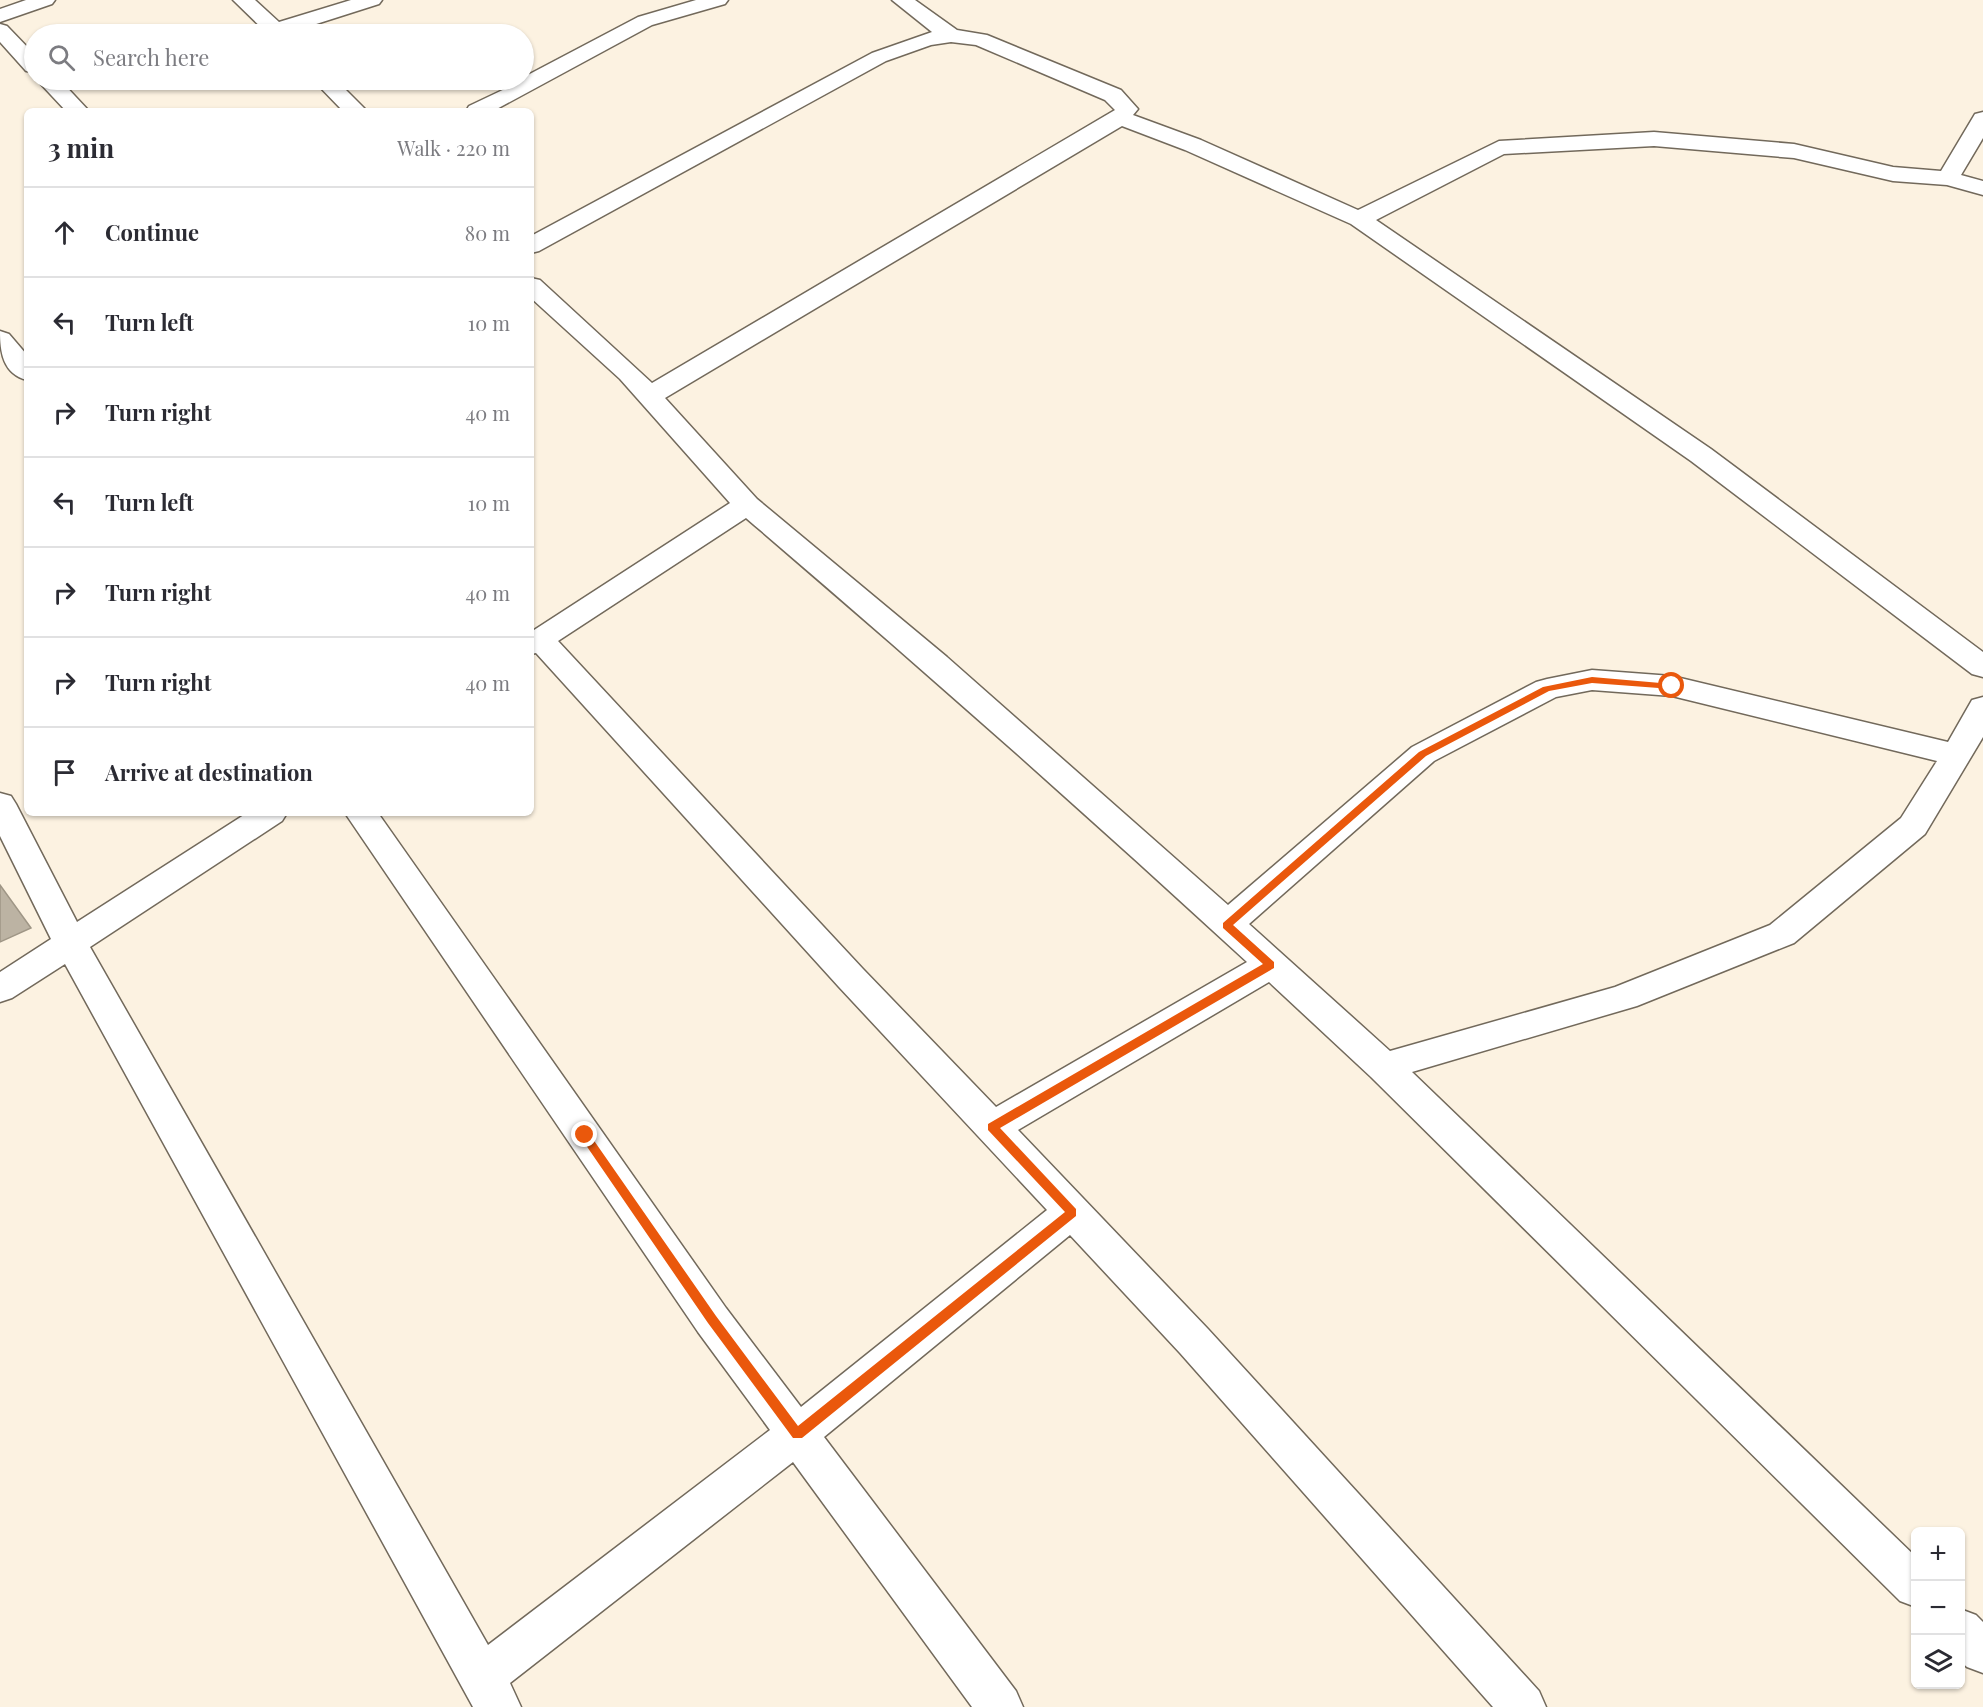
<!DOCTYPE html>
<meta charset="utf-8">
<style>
:root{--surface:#fff;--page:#f7f7f7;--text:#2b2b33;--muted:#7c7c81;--line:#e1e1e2}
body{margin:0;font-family:"Playfair Display",serif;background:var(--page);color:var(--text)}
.controls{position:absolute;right:18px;bottom:18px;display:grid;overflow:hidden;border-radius:9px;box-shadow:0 2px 4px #0004}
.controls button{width:54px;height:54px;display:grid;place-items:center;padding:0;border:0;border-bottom:2px solid var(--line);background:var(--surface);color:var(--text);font:30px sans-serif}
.stop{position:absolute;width:18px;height:18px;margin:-14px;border:4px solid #ea580c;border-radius:50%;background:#fff}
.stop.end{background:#ea580c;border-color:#fff;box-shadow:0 2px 6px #0008}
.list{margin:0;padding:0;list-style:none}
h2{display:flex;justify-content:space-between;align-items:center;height:78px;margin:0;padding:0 24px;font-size:26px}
h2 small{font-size:20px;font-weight:400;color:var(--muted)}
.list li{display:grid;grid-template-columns:39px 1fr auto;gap:18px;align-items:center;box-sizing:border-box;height:90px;padding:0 24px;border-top:2px solid var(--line)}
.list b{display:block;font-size:22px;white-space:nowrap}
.list em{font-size:20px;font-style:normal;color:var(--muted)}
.icon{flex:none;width:33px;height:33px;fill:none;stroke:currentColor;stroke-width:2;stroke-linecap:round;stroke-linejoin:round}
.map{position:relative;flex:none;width:1983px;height:1707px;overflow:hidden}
.search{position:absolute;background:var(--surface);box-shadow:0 2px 4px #0004;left:24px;top:24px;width:510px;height:66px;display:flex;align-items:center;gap:15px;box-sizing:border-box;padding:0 21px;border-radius:33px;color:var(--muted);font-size:22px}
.panel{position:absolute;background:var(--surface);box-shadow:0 2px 4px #0004;left:24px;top:108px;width:510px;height:708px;border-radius:9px}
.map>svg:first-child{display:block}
.building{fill:#bcb3a3;stroke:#9f9686;stroke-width:1.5}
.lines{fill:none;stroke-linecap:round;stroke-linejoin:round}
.minor-casing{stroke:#72695b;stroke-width:3}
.minor{fill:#fff;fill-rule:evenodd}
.route{fill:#ea580c}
</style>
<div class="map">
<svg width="1983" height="1707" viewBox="0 0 1983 1707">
<rect width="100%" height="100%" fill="#fcf2e1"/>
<!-- building -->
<path class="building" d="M0,885L31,928L0,942Z"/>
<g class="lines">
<defs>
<path id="minor" d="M26,0H55L52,4L0,22V9Z
M233,0H255L279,22L351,0H382L379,4L288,33L289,34H268Z
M696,0H728L725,4L652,25L493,111H466L469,106L524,80V77L638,17Z
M892,0H915L957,30L987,35L1121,90L1138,109L1133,115L1201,140L1358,210L1499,141L1654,132L1794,144L1893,167L1941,171L1975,114L1983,112V138L1961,175L1983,181V195L1947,185L1893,181L1794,158L1654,146L1504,154L1376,220L1711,449L1983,652V677L1972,674L1691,461L1351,224L1185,150L1122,126L665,398L757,499L947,657L1228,905L1412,747L1536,682L1547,679L1592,670L1672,676L1948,742L1972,700L1983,697V737L1925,834L1794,943L1637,1006L1412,1072L1916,1557V1607L1900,1601L1371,1077L1269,982L1018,1130L1208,1329L1539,1691L1546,1707H1493L1180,1353L1070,1235L824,1437L1016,1691L1023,1707H972L793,1462L510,1683L521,1707H473L65,964L12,998L0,1002V972L51,939L0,836V793L11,796L16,804L77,922L247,813H287L282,821L90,947L488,1645L770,1430L698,1332L345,813H378L726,1308L801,1407L1047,1210L839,987L536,653L531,654V632L730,503L620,379L531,298V278L540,280L652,383L1115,110L1105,100L976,45L951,42L931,45L886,61L539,251L531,253V236L872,53L932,32ZM746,518C916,663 1083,811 1247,962L996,1107L863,969L558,641ZM1592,690L1672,696L1937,761L1901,818L1770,925L1615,987L1390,1051L1249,924L1434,761L1556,697Z
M0,24L7,26L34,54V72L26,71L0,42Z
M37,80H60L89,111H66Z
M313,80H336L367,111H343Z
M0,331L9,334L27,355V380C3,374 0,352 0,331Z
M1960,1609L1976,1615L1983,1622V1673L1967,1667L1960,1661Z"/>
</defs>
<!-- minor casing -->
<use href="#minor" class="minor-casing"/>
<!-- minor -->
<use href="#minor" class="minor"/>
</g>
<!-- route -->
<path class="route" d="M1592,677L1672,684L1676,686L1672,689L1592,683L1549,691L1426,756L1233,925L1274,962V968L1000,1128L1076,1209V1216L802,1438H793L708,1323L579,1135L585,1131L588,1132L716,1316L798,1426L1065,1212L988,1130V1124L1263,964L1223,928V923L1419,752L1543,687Z"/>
</svg>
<div class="controls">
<button>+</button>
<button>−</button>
<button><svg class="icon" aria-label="layers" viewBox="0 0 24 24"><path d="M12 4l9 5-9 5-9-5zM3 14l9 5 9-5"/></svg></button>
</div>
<div class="stop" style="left:1672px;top:686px"></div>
<div class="stop end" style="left:585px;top:1135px"></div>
<div class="search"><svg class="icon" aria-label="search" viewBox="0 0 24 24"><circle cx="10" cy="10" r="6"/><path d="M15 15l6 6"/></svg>Search here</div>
<section class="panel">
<h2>3 min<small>Walk · 220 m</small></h2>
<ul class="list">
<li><svg class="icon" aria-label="ahead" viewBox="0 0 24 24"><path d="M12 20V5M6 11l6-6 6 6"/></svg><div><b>Continue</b></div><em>80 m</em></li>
<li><svg class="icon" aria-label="left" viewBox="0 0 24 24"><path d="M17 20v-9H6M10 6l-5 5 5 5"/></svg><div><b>Turn left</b></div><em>10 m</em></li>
<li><svg class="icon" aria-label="right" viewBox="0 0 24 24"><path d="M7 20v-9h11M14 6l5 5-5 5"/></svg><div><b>Turn right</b></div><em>40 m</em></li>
<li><svg class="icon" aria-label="left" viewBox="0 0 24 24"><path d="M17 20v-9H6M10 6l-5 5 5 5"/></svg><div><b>Turn left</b></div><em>10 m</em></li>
<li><svg class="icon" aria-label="right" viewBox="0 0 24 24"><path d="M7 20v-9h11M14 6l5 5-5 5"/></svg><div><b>Turn right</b></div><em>40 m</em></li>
<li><svg class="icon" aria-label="right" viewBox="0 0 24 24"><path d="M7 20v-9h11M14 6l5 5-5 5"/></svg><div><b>Turn right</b></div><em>40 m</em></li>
<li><svg class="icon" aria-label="arrive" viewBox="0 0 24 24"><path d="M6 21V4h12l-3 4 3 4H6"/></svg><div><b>Arrive at destination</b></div></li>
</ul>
</section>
</div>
